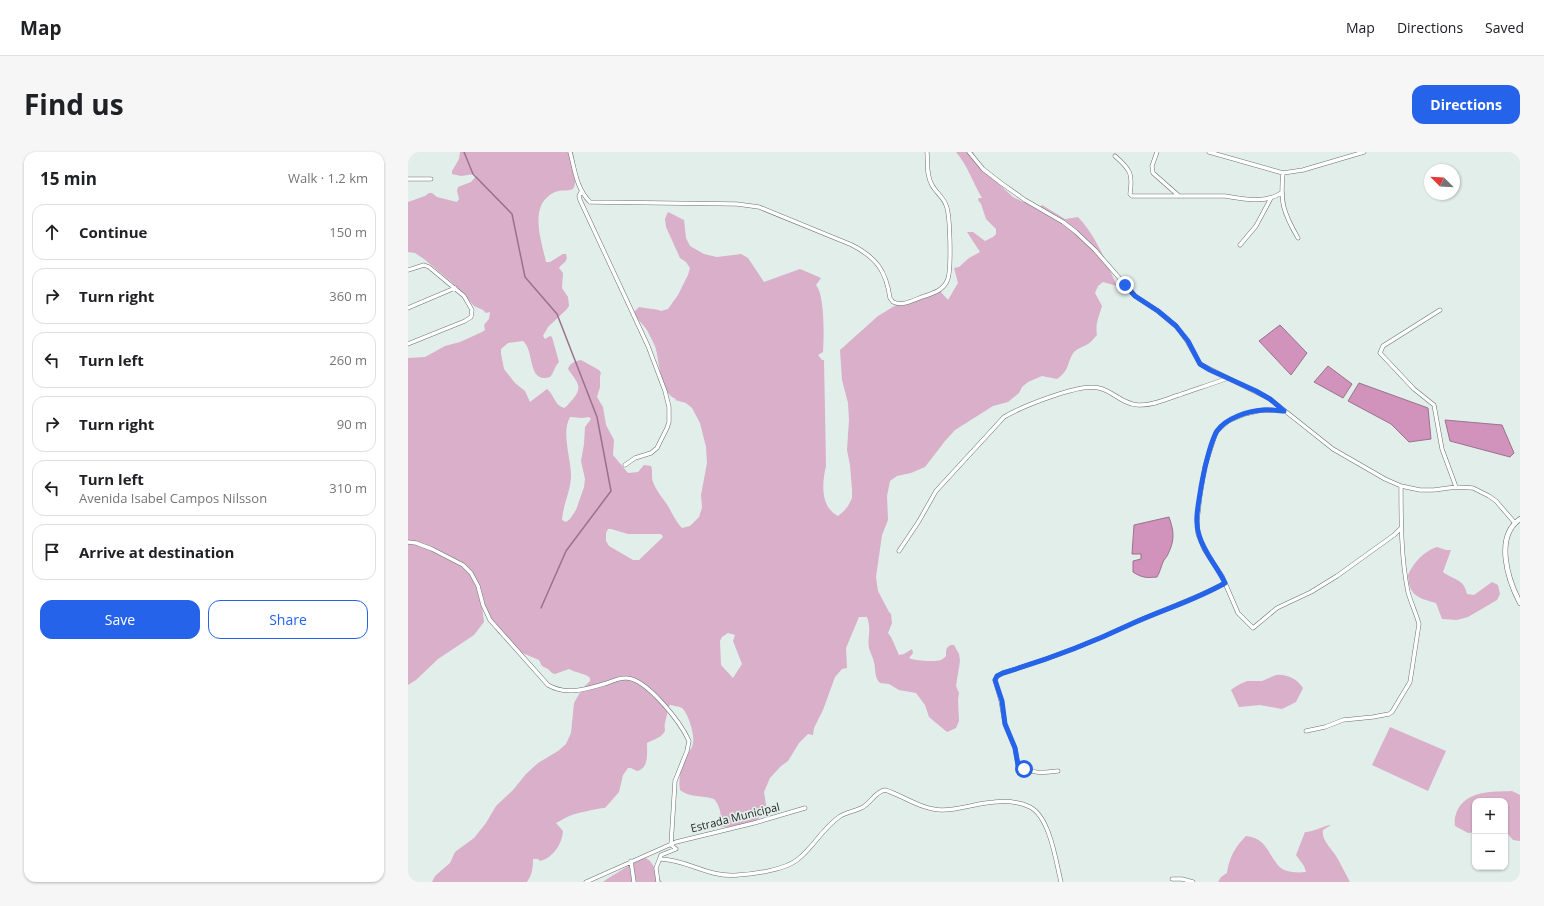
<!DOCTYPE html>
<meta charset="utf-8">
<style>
:root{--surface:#fff;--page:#f6f6f6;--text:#202124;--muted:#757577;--line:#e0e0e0;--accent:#2563eb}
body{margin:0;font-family:"Open Sans",sans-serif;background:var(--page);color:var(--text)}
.controls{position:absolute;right:12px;bottom:12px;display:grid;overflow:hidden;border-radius:8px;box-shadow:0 1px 3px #0004}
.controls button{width:36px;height:36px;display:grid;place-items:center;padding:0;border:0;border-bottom:1px solid var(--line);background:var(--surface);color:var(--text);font:20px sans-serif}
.compass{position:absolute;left:1016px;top:12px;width:36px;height:36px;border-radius:50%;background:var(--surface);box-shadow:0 1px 3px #0004;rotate:294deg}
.stop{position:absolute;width:12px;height:12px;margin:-9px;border:3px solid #2563eb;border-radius:50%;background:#fff}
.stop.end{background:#2563eb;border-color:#fff;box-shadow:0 1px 4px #0008}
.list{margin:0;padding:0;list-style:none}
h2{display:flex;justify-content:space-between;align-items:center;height:52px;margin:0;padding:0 16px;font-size:17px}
h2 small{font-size:13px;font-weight:400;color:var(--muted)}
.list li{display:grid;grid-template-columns:26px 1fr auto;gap:12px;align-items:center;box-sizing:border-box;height:56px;margin:0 8px 8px;padding:0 8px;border:1px solid var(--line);border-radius:12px}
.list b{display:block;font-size:15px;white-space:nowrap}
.list p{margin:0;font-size:13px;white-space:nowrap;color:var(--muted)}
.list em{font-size:13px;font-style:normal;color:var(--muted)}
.actions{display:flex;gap:8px;padding:12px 16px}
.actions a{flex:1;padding:9px 0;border:1px solid var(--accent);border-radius:12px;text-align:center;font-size:14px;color:var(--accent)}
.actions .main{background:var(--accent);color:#fff}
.icon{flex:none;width:22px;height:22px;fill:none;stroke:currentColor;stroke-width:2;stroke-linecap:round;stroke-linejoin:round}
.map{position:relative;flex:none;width:1112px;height:730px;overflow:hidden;border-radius:12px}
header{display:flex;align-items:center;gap:24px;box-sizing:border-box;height:56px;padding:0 20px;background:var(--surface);border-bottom:1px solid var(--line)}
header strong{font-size:19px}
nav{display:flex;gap:22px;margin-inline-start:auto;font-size:14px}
.intro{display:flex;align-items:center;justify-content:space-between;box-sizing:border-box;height:96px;padding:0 24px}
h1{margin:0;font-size:28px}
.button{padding:10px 18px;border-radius:12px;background:var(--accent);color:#fff;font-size:14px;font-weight:700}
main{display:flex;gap:24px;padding:0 24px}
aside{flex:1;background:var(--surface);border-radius:12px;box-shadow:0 1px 3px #0004}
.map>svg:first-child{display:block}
.green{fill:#d9afc9;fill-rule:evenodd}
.water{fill:#d192bb;stroke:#9c718d}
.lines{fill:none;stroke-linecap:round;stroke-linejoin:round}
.stream{stroke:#9c718d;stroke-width:1.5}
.minor-casing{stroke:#687370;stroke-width:4.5}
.tertiary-casing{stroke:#687370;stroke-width:5.5}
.minor{stroke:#fff;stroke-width:3.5}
.tertiary{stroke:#fff;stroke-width:4.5}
.route{stroke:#2563eb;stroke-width:5}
.labels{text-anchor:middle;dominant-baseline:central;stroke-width:3.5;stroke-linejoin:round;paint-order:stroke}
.street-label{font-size:11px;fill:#1f2322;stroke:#e2eeea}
</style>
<header>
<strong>Map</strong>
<nav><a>Map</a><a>Directions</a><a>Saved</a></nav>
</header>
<div class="intro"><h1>Find us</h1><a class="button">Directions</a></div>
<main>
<aside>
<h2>15 min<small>Walk · 1.2 km</small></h2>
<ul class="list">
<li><svg class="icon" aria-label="ahead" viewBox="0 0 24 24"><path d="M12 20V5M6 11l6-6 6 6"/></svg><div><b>Continue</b></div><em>150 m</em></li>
<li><svg class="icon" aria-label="right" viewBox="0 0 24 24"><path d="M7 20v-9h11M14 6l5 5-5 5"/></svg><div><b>Turn right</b></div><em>360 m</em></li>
<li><svg class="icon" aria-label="left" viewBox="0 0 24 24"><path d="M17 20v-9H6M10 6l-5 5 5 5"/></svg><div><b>Turn left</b></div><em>260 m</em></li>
<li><svg class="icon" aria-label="right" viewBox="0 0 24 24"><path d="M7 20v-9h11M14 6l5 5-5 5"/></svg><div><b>Turn right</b></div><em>90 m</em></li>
<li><svg class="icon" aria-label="left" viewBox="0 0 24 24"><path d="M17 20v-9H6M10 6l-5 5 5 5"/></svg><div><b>Turn left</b><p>Avenida Isabel Campos Nilsson</p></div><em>310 m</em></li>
<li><svg class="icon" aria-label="arrive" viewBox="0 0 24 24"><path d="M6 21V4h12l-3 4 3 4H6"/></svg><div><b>Arrive at destination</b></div></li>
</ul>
<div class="actions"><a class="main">Save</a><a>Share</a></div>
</aside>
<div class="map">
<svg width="1112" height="730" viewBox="0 0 1112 730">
<rect width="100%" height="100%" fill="#e2eeea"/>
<!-- green -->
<path class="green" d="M52,0H165C167,13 171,25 165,37C159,40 153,37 147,40C120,52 133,87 138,110H142L155,102H158C161,110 154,111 151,116L155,121L154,136L160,145L161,154L158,158L140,175L135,184L137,187L142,184L144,185L151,210C146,215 146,221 142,225C119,232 127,199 115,189L100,191L93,197V202L96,217L107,231L117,239L122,250L139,237C146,242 146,253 156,256C160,254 161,251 165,247C176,234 168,229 160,217C162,211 167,209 173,208L191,218L193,221L192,224V235L189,245L195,255L198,273L206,288L205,303L220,321L230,320L236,313L243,314C245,319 243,325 245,330C248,338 253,344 258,351C264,360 267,369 274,376L282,374L291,365L294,356L293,343L299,311L298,295L292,271L284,256L278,251L267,248L268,247C251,241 252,209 247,194C246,192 240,180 239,178C234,171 229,168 226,160L231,155C239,157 246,156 253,159L260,157L270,143L280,123L282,116L278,110L272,106L258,75L257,67L260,60L276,68L278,86L282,94L296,102L309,105L333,102L340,106L356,130L392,117L413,126L408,133C417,144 416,185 415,200L410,203L414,208H416L418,314C414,330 412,355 430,364L436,359L440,354L444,346V338L442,313L439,298L441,268L440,251L434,228L432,198L470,164L488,153L504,149L520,141L530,139L533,140L540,148L550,131L546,116L551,115L561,106L572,100L559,80H565L577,89L585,85L588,82V77L578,67L573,52L570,48L571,46H574C565,31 560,14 548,0H565L570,9L579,21L605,45L613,49L627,52L630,57L634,53L657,67L670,65C688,84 698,110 709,134L695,130L690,134L687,141L694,154C691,164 687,172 689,183C686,186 683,190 680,192C675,195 670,196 666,200C658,211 663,217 649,227L634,224L620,230L614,235L611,241L600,250L585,254L547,278L537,289L517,315L503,321L489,324L482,329L479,344L480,368L474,383L468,425L470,439L481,460L483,462L484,471L480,481L483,485L491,503L496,502L504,497L505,501L501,506C506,509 528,510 533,508C535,507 537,505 538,504C538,498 538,495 543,493H546L551,502L552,509L548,534L551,541L550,548L551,569L548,576L539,580L521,565L517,553L508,541L491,538L481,532L472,531C466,525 468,518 466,510C465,505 462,501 461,496C459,484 464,479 459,465H451L438,496L439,516L434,517L427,525L415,558L406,576L405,583L400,582L391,591L380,609L373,614L362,626L356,640L358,653L355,661L350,667L337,674L314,675L311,674C315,666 312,653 306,647C294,643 282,646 272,638C270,624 273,614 280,602C282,598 285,595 285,591C287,583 280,561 274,556C270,554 266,554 262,553L259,556C260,562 258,565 257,571C256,574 257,576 257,578C256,585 244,588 239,591C239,602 241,616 229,619L223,616H220L215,623L211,640L197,656C191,656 164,662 159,665C155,667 152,669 148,671L155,679C154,692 145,706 132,709L130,707H125C125,716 124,723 119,730H24L27,724L42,711L47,700L66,686L78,671L88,654L105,638L118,622L130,611L150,599L158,592L163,581L166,551L174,537L182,529V526C177,521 168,521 161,517L147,522L144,521L140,517L134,514L131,508L112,500L90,481L80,460L74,454L76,470L66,483L30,507L8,528L0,533V206L17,205L37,194L52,190L74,180L77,178L76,173L81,167L82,160L78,161L75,158L66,154L47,133L16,107L7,101L0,100V50L17,44L21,41H24L29,45L49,50L51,47L49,39L50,35L63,30L68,24L67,22L53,24L44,22V19L51,7ZM162,265L174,266L181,265L183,267L177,275L176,292L173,309L177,327L176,335L168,358L162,367L158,370L154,368C155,352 163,339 163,323C163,306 153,281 162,265ZM200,377H203L220,382H252L254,383L255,385L231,408H225L201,394L198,389V381ZM320,481L327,483L325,489L334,512L325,526L313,513L312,489L314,485Z
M1029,395L1038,398H1043L1035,420C1046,428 1056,427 1059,442L1066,443L1084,430L1090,433L1092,442L1089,448L1060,465L1049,468L1034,467L1028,451C1010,446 1001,444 1000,423C1005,411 1016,399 1029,395Z
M868,523C879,522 889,527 895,536L888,550L874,557L852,553L831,555L823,538L824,537L832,532L839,529H854Z
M982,575L1038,599L1020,639L964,613Z
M1104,639L1112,643V689L1105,688L1097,679V649H1067V680L1060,681L1047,674C1046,667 1047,665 1049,659C1059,638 1084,640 1104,639Z
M923,673L915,678C913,688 923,696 928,704C933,712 937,721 942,730H810L813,725L819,721C821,706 827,695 838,684C857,686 859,699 869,712C875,721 889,721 898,720L896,714L888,703L897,680C906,680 914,674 923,673Z
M237,706C245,708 249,723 254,730H195C201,725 206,723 212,719C221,714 227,708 237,706Z"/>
<!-- water -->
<path class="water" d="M872,173L899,201L883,223L851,189Z
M920,214L944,232L935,246L906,230Z
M951,231L1020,256L1023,287L1001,290L983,272L940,249Z
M1037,268L1094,273L1106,301L1102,305L1042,289Z
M761,365C766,379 767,388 760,402C759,405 756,407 755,410C753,415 752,420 749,425C739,426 734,426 725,420V409L733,407V402H724L726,373Z"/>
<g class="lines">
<!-- stream -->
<path class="stream" d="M56,0L65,22L104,62L117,125L149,162L189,265L203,339L158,399L133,456"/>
<defs>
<path id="minor" d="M162,0C167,18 168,36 182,50L329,52L351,55L444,93C469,106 478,119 482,146L485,150C495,155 507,147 517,144C526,141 535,138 539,129C544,120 542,67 539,56C537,46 528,41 524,33C518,23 520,11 519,0
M561,0L575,17L593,31L617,48L655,70L668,80L687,98L727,144L750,159L768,174L779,189L792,212L862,247L925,297L977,327L993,334L1012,338H1026L1048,335L1065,336L1081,344L1088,349L1107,371
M749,0L744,14L745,21L771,44
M801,0L875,21L895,18L956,0
M707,4C723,18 725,22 722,42L724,44H817C835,47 857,52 873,41
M875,21C872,50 875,60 890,86
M0,27H23
M173,40L171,44L172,48L240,194L257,239L261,255V270L259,276L249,296L243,301L227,306L217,313
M832,93L848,74L863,46
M0,118L16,113L21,115L56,144L64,158L63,165L57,169L0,192
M0,156L47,136
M1032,158L975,194L972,201L1006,237L1026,253L1034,297L1048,335
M875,259L854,258L837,262L820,269L811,277L808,280L797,314L792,344L789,370L790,382L796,397L814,424L830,461L845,476L869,456L903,440L929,424L986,383L993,376
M0,390L8,391L24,397L55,413L63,421L70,434L75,453L82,468L140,533C159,544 179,537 199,531C205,529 211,526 217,526C238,525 273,571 281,589L279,599L267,629L263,693
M491,399L511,369L528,339L596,265C613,255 671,231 691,236C705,239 714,252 730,253C744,254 758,247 771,243C788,237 804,232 820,226
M898,579L917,575L935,568L965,565L981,562L984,560L1002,530L1011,472C1008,461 1003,451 1000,440C993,406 993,368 993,334
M650,619C634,621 623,622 610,613L607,596L597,572L593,549L587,528L589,524L595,521C638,508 681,492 721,473C753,458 786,448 817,431
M263,693L268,697L253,703L252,706L253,707C280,708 301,726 330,723C346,722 376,718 389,708C405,696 414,677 431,665C439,659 446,660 453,656C463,652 466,640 477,638C496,644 514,658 534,658C552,658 569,651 586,650C597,649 612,650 622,655C642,665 648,710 653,730
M223,709L226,730
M764,727H774L785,730
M178,730L268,690L346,671L397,656
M250,730L248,716L252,706"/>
<path id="tertiary" d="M1112,367C1086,385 1100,428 1112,451"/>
</defs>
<!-- minor casing -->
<use href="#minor" class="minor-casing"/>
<!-- tertiary casing -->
<use href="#tertiary" class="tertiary-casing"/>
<!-- minor -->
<use href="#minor" class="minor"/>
<!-- tertiary -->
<use href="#tertiary" class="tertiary"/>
</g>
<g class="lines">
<!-- route -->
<path class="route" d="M616,617L610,613L607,596L597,572L594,549L587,528L589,524L595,521C638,508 681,492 721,473C753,458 786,449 817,431C809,414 796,401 791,383C786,368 791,350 793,335C796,319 801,293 809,279C818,266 840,259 855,258C862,257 869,259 876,259L862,247L848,239L802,218L792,212L780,189L768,174L750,159L727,144L717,133"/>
</g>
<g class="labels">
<!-- street labels -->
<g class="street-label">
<text transform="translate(327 665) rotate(-14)">Estrada Municipal</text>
</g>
</g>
</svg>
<div class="controls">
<button>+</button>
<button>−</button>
</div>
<svg class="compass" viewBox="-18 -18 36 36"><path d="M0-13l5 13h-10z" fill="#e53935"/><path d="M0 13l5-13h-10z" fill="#757577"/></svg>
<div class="stop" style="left:616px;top:617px"></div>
<div class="stop end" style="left:717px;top:133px"></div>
</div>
</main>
